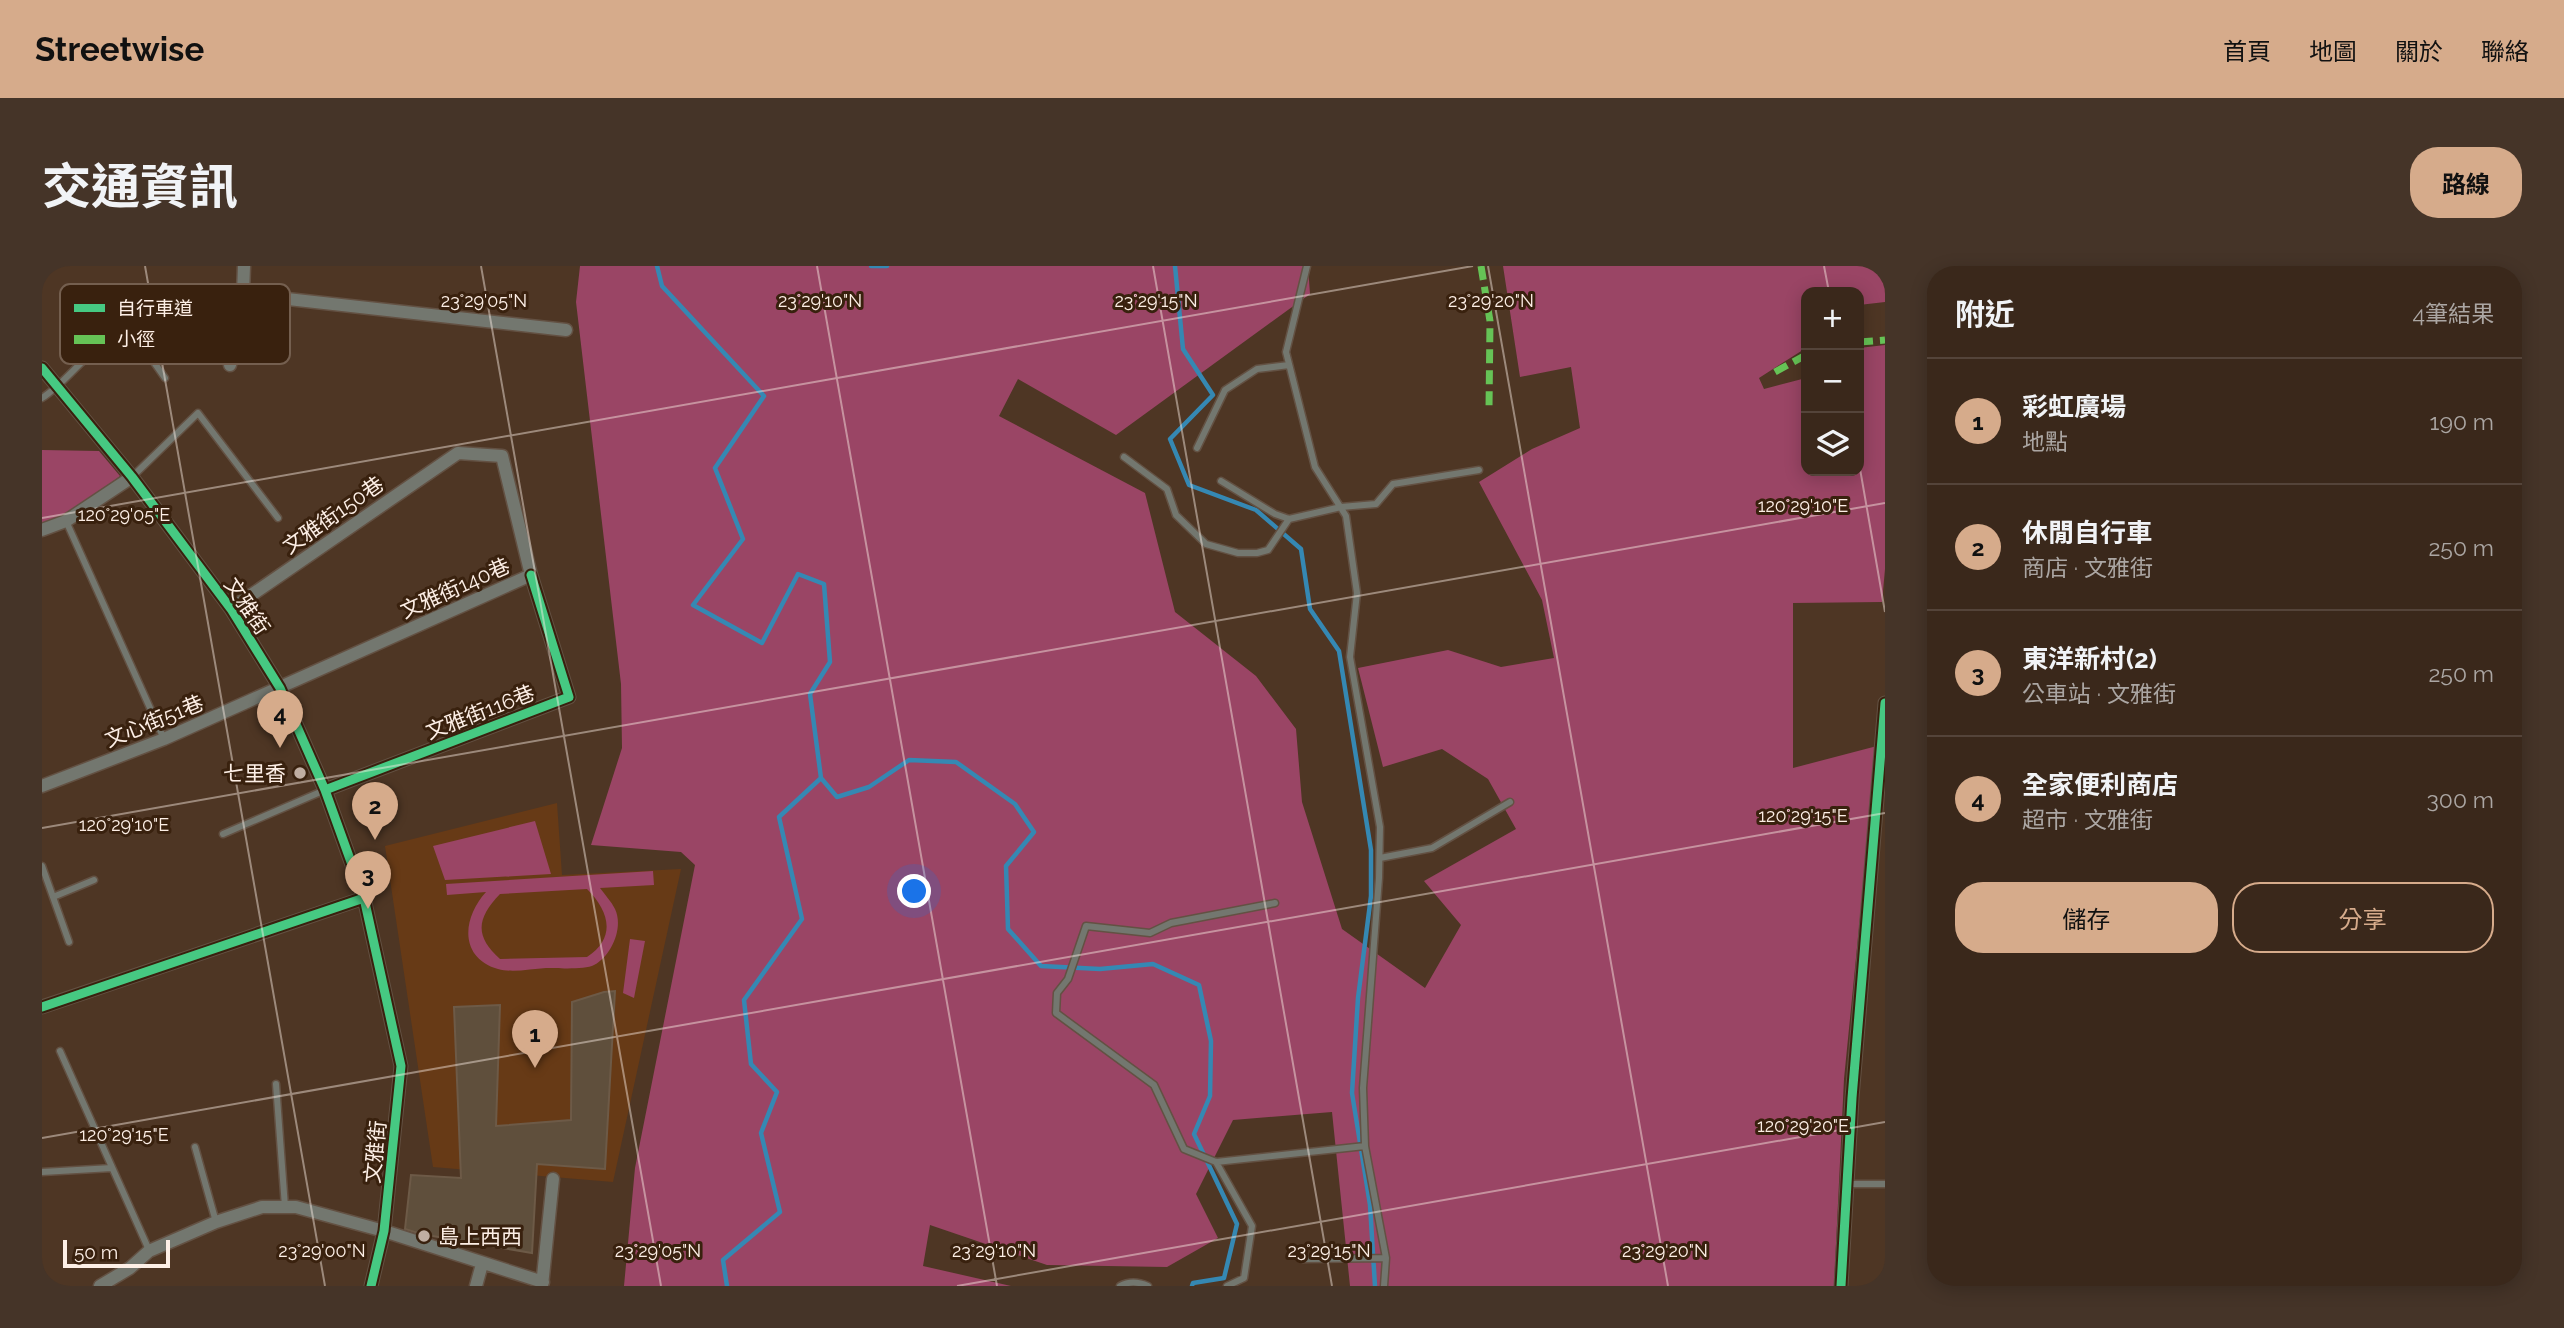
<!DOCTYPE html>
<html lang="zh-TW">
<meta charset="utf-8">
<style>
:root{--surface:#3a281b;--page:#453428;--text:#f1f3f6;--muted:#aba6a3;--line:#54443a;--accent:#d6ab8b}
body{margin:0;font-family:Raleway,"Noto Sans TC",sans-serif;background:var(--page);color:var(--text)}
.controls{position:absolute;right:21px;top:21px;display:grid;overflow:hidden;border-radius:14px;box-shadow:0 4px 18px #0003}
.controls button{width:63px;height:63px;display:grid;place-items:center;padding:0;border:0;border-bottom:2px solid var(--line);background:var(--surface);color:var(--text);font:35px sans-serif}
.scale{position:absolute;left:21px;bottom:18px;width:107px;box-sizing:border-box;padding-left:7px;border:4px solid #fdefe6;border-top:0;font-size:19px;line-height:24px;white-space:nowrap;color:#fdefe6;-webkit-text-stroke:5px #39210e;paint-order:stroke}
.you{position:absolute;left:873px;top:626px;width:24px;height:24px;margin:-18px;border:5px solid #fff;border-radius:50%;background:#1a73e8;box-shadow:0 0 0 10px #1a73e833}
.badge{display:grid;place-items:center;width:46px;height:46px;border-radius:50%;background:var(--accent);color:#111;font-size:23px;font-weight:700}
.pin{position:absolute;translate:-50% -58px;filter:drop-shadow(0 2px 4px #0008)}
.pin::after{content:'';position:absolute;top:37px;width:24px;height:21px;background:inherit;clip-path:polygon(0 0,100% 0,50% 100%)}
.list{margin:0;padding:0;list-style:none}
h2{display:flex;justify-content:space-between;align-items:center;height:91px;margin:0;padding:0 28px;font-size:30px}
h2 small{font-size:23px;font-weight:400;color:var(--muted)}
.list li{display:grid;grid-template-columns:46px 1fr auto;gap:21px;align-items:center;box-sizing:border-box;height:126px;padding:0 28px;border-top:2px solid var(--line)}
.list b{display:block;font-size:26px;white-space:nowrap}
.list p{margin:0;font-size:23px;white-space:nowrap;color:var(--muted)}
.list em{font-size:23px;font-style:normal;color:var(--muted)}
.actions{display:flex;gap:14px;padding:21px 28px}
.actions a{flex:1;padding:16px 0;border:2px solid var(--accent);border-radius:28px;text-align:center;font-size:24px;color:var(--accent)}
.actions .main{background:var(--accent);color:#111}
.icon{flex:none;width:38px;height:38px;fill:none;stroke:currentColor;stroke-width:2;stroke-linecap:round;stroke-linejoin:round}
.map{position:relative;flex:none;width:1843px;height:1020px;overflow:hidden;border-radius:28px}
header{display:flex;align-items:center;gap:42px;box-sizing:border-box;height:98px;padding:0 35px;background:var(--accent);color:#111}
header strong{font-size:33px}
nav{display:flex;gap:38px;margin-inline-start:auto;font-size:24px}
.intro{display:flex;align-items:center;justify-content:space-between;box-sizing:border-box;height:168px;padding:0 42px}
h1{margin:0;font-size:49px}
.button{padding:18px 32px;border-radius:28px;background:var(--accent);color:#111;font-size:24px;font-weight:700}
main{display:flex;gap:42px;padding:0 42px}
aside{flex:1;background:var(--surface);border-radius:28px;box-shadow:0 4px 18px #0003}
.map>svg:first-child{display:block}
.built{fill:#673a16}
.green{fill:#9a4565;fill-rule:evenodd}
.lines{fill:none;stroke-linecap:round;stroke-linejoin:round}
.stream{stroke:#3588b3;stroke-width:4.5}
.building{fill:#5f4f3c;stroke:#6d5a47;stroke-width:2}
.lane-casing{stroke:#635143;stroke-width:9}
.street-casing{stroke:#635143;stroke-width:15}
.lane{stroke:#73776f;stroke-width:6}
.street{stroke:#73776f;stroke-width:12}
.quiet{stroke:#66c356;stroke-width:7;stroke-dasharray:14 7;stroke-linecap:butt}
.cycleway-casing{stroke:#39210e;stroke-width:13}
.cycleway{stroke:#46c982;stroke-width:9}
.ticks{fill:none;stroke:#fdefe6;stroke-width:2;stroke-opacity:0.45}
.poi-dot{fill:#c0aea2;stroke:#39210e;stroke-width:2.5}
.labels{text-anchor:middle;dominant-baseline:central;stroke-width:6;stroke-linejoin:round;paint-order:stroke}
.street-label{font-size:21px;fill:#fdefe6;stroke:#39210e}
.poi-label{font-size:21px;fill:#fdefe6;stroke:#39210e;text-anchor:end}
.key{fill:#39210e;stroke:#745f4f;stroke-width:2}
.key-label{font-size:19px;fill:#fdefe6}
.ticks-label{font-size:18px;text-anchor:middle;fill:#fdefe6;stroke:#39210e;stroke-width:6;stroke-linejoin:round;paint-order:stroke}
</style>
<header>
<strong>Streetwise</strong>
<nav><a>首頁</a><a>地圖</a><a>關於</a><a>聯絡</a></nav>
</header>
<div class="intro"><h1>交通資訊</h1><a class="button">路線</a></div>
<main>
<div class="map">
<svg width="1843" height="1020" viewBox="0 0 1843 1020">
<rect width="100%" height="100%" fill="#4e3624"/>
<!-- built -->
<path class="built" d="M515,537L520,609L639,603L571,916L391,901L343,580Z"/>
<!-- green -->
<path class="green" d="M538,0H1266L1268,28L1074,169L976,113L957,150L1103,227L1133,346L1214,410L1254,463L1260,536L1300,663L1383,722L1419,659L1382,615L1474,563L1446,513L1400,483L1341,501L1316,402L1406,384L1459,401L1512,392L1500,334L1437,216L1490,183L1538,162L1529,101L1478,111L1461,0H1843V36L1817,39V26H1764V44L1760,45L1764,82L1717,112L1722,123L1764,112V205H1817V82L1843,79V303L1840,336L1751,337V502L1835,480L1802,813L1792,1020H1308L1290,846L1191,854L1154,928L1176,972L1125,1001L1005,999L888,959L881,1000L969,1020H582L593,902L653,599L639,586L549,579L580,482L579,418L534,36Z
M0,184L57,185L78,210L37,243L0,264Z
M493,555L509,608L403,614L391,580Z
M611,605L612,619L558,622C563,629 569,635 573,643C582,662 569,690 552,699C543,704 515,702 504,702C489,703 470,707 456,703C416,691 421,651 444,626L405,629L404,618ZM545,623C567,645 575,671 545,691L458,693C432,670 435,652 458,628Z
M588,673L603,675L592,732L581,727Z"/>
<g class="lines">
<!-- stream -->
<path class="stream" d="M615,0L620,20L722,130L673,202L701,273L651,339L720,377L756,308L782,318L788,396L768,428L779,512L737,551L760,653L702,734L709,798L735,826L719,867L738,946L681,994L685,1020
M829,0H845
M1133,0L1141,83L1171,129L1128,173L1147,219L1214,244L1259,283L1268,343L1297,385L1329,584V630L1316,732L1310,827L1328,939L1333,1020
M779,512L795,531L827,521L867,494L914,496L973,538L992,566L964,600L966,663L999,700L1058,703L1111,698L1157,719L1169,775L1168,830L1152,868L1195,958L1182,1012L1151,1017L1150,1020"/>
</g>
<!-- building -->
<path class="building" d="M573,725L563,903L495,898L490,987L379,968L363,963L369,909L419,912L412,741L458,739L454,860L529,854L530,736L562,726Z"/>
<g class="lines">
<defs>
<path id="lane" d="M1265,0L1244,86L1273,201L1304,250L1315,327L1308,391L1338,561L1337,612L1321,822L1323,880L1344,992L1342,1020
M95,72L123,112
M0,132C22,118 37,95 58,81C81,64 135,78 161,82
M1155,182L1183,124L1215,103L1247,99
M1082,191L1125,223L1134,249L1164,278L1196,287H1215L1226,284L1247,253
M90,211L156,147L236,252
M1179,215L1233,248L1247,253L1299,241L1334,238L1351,218L1437,204
M24,255L122,473
M181,568L283,524
M1338,592L1390,582L1468,536
M0,600L27,676
M11,631L52,614
M1233,637L1129,657L1108,667L1044,660L1026,713L1015,727L1014,747L1112,819L1142,883L1174,896L1323,880
M18,785L107,984
M234,818L243,941
M153,881L174,956
M1174,896L1210,960L1202,1012L1185,1020
M0,906L70,902
M1806,918H1843
M1261,993L1344,992
M1078,1020C1087,1015 1097,1016 1106,1020"/>
<path id="street" d="M201,28L524,64
M188,99L201,28L202,0
M0,102L90,211L189,343L238,422L283,524L322,632L359,800L342,965L329,1020
M0,264L24,255L90,211
M0,520L122,473L489,309L460,190L416,187L189,343
M283,524L527,431L489,309
M0,741L322,632
M58,1020L88,1002L107,985L174,956L220,941H254L342,965L501,1016
M434,1020L440,998
M500,1020L511,913
M1799,1020L1810,832L1843,437"/>
</defs>
<!-- lane casing -->
<use href="#lane" class="lane-casing"/>
<!-- street casing -->
<use href="#street" class="street-casing"/>
<!-- lane -->
<use href="#lane" class="lane"/>
<!-- street -->
<use href="#street" class="street"/>
<!-- quiet -->
<path class="quiet" d="M1439,0L1448,55L1447,143
M1817,76L1843,74
M1733,106L1764,89"/>
<defs>
<path id="cycleway" d="M0,102L90,211L189,343L238,422L283,524L322,632L359,800L342,965L329,1020
M283,524L527,431L489,309
M0,741L322,632
M1799,1020L1810,832L1843,437"/>
</defs>
<!-- cycleway casing -->
<use href="#cycleway" class="cycleway-casing"/>
<!-- cycleway -->
<use href="#cycleway" class="cycleway"/>
</g>
<!-- ticks -->
<path class="ticks" d="M103,0L283,1020M439,0L619,1020M775,0L955,1020M1111,0L1290,1020M1446,0L1626,1020M1782,0L1787,26M1817,197L1843,346M0,252L1431,0M0,562L1843,237M0,872L1843,547M915,1020L1843,856"/>
<!-- markers -->
<g class="poi-dot">
<circle cx="258" cy="507" r="7"/>
<circle cx="382" cy="970" r="7"/>
</g>
<g class="labels">
<!-- street labels -->
<g class="street-label">
<text transform="translate(291 249) rotate(-35)">文雅街150巷</text>
<text transform="translate(413 322) rotate(-24)">文雅街140巷</text>
<text transform="translate(205 340) rotate(56)">文雅街</text>
<text transform="translate(438 446) rotate(-21)">文雅街116巷</text>
<text transform="translate(112 455) rotate(-22)">文心街51巷</text>
<text transform="translate(333 886) rotate(-84)">文雅街</text>
</g>
<!-- poi labels -->
<g class="poi-label">
<text x="244" y="507">七里香</text>
<text x="396" y="970" text-anchor="start">島上西西</text>
</g>
</g>
<!-- legend -->
<rect x="18" y="18" width="230" height="80" rx="10" class="key"/>
<rect x="32" y="38" width="31" height="8" fill="#46c982"/>
<rect x="32" y="69" width="31" height="9" fill="#66c356"/>
<g class="key-label">
<text x="75" y="49">自行車道</text>
<text x="75" y="80">小徑</text>
</g>
<g class="ticks-label">
<text x="442" y="41">23°29'05"N</text>
<text x="778" y="41">23°29'10"N</text>
<text x="1114" y="41">23°29'15"N</text>
<text x="1449" y="41">23°29'20"N</text>
<text x="1761" y="246">120°29'10"E</text>
<text x="82" y="255">120°29'05"E</text>
<text x="1761" y="556">120°29'15"E</text>
<text x="82" y="565">120°29'10"E</text>
<text x="1761" y="866">120°29'20"E</text>
<text x="82" y="875">120°29'15"E</text>
<text x="280" y="991">23°29'00"N</text>
<text x="616" y="991">23°29'05"N</text>
<text x="952" y="991">23°29'10"N</text>
<text x="1287" y="991">23°29'15"N</text>
<text x="1623" y="991">23°29'20"N</text>
</g>
</svg>
<div class="controls">
<button>+</button>
<button>−</button>
<button><svg class="icon" aria-label="layers" viewBox="0 0 24 24"><path d="M12 4l9 5-9 5-9-5zM3 14l9 5 9-5"/></svg></button>
</div>
<div class="scale">50 m</div>
<div class="you"></div>
<div class="pin badge" style="left:493px;top:802px">1</div>
<div class="pin badge" style="left:333px;top:574px">2</div>
<div class="pin badge" style="left:326px;top:643px">3</div>
<div class="pin badge" style="left:238px;top:482px">4</div>
</div>
<aside>
<h2>附近<small>4筆結果</small></h2>
<ul class="list">
<li><span class="badge">1</span><div><b>彩虹廣場</b><p>地點</p></div><em>190 m</em></li>
<li><span class="badge">2</span><div><b>休閒自行車</b><p>商店 · 文雅街</p></div><em>250 m</em></li>
<li><span class="badge">3</span><div><b>東洋新村(2)</b><p>公車站 · 文雅街</p></div><em>250 m</em></li>
<li><span class="badge">4</span><div><b>全家便利商店</b><p>超市 · 文雅街</p></div><em>300 m</em></li>
</ul>
<div class="actions"><a class="main">儲存</a><a>分享</a></div>
</aside>
</main>
